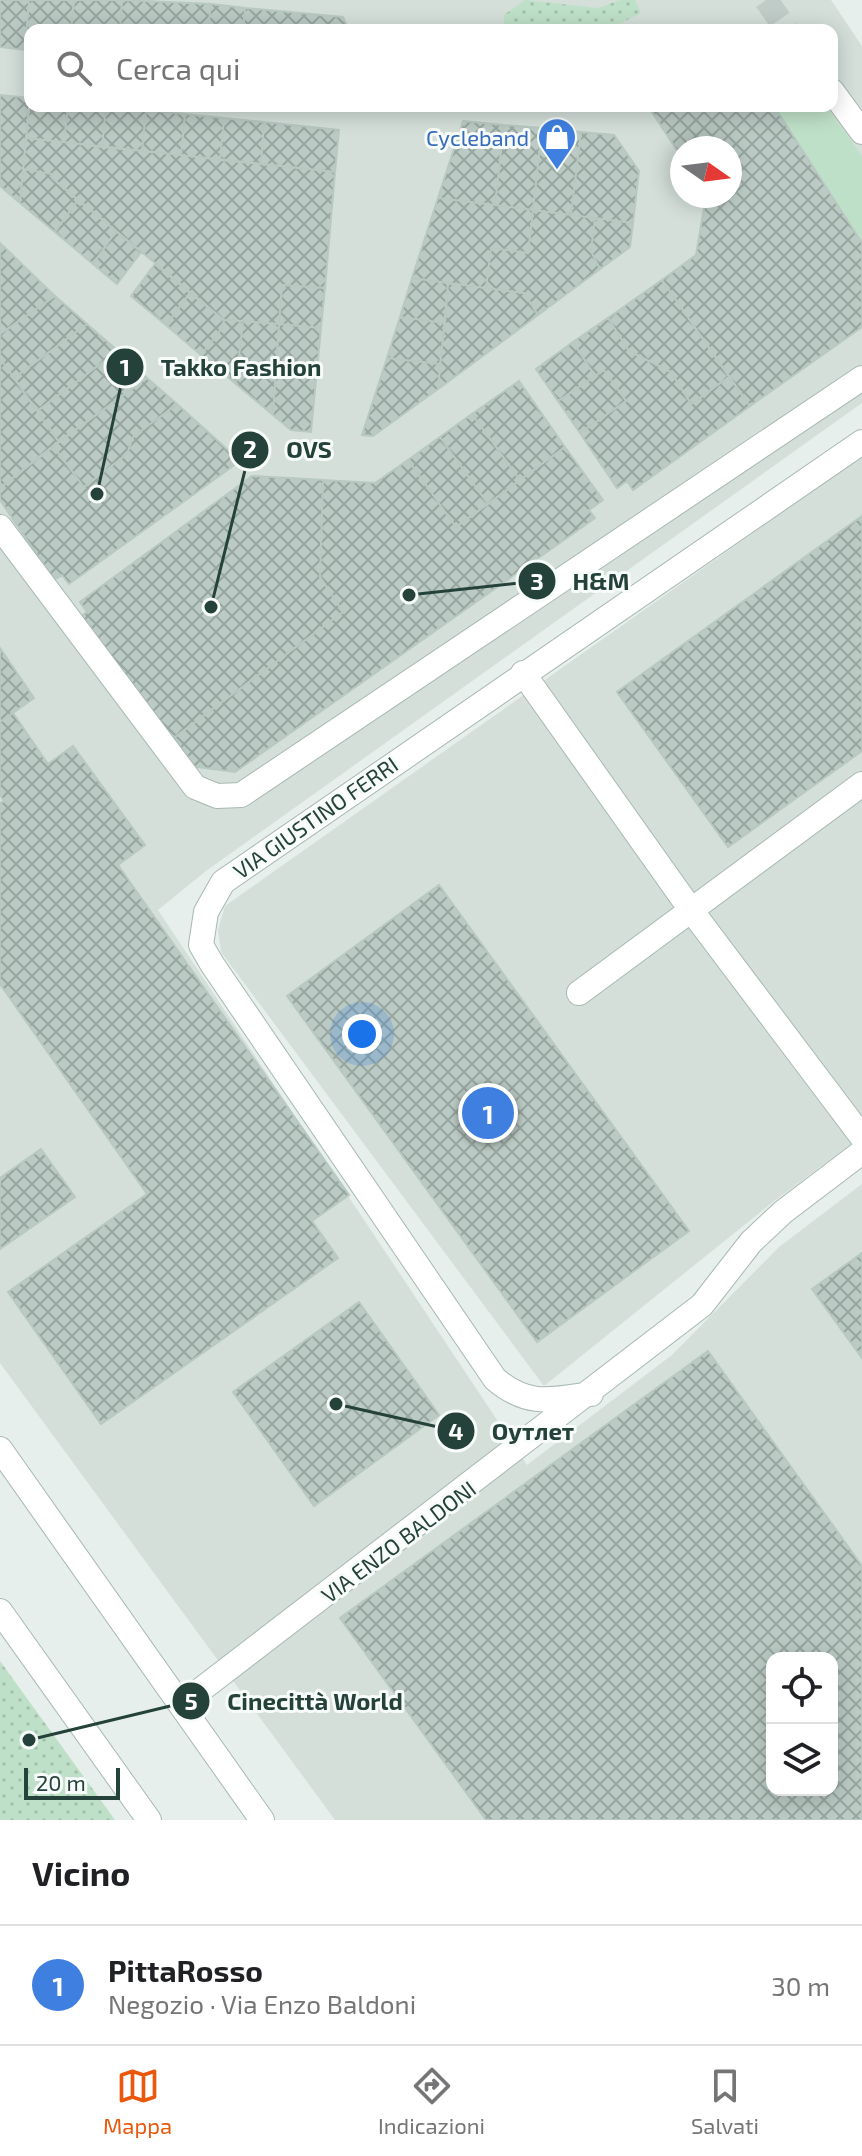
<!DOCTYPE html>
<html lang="it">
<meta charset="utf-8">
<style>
:root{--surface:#fff;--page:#f6f6f6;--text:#202124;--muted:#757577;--line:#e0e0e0;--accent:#ea580c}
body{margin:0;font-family:"Exo 2",sans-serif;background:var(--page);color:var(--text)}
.controls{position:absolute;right:24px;bottom:24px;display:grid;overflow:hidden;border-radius:16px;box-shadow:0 4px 20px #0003}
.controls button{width:72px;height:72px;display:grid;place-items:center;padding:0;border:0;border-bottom:2px solid var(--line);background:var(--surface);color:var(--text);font:40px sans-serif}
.compass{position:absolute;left:670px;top:136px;width:72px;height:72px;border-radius:50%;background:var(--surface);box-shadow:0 4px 20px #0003;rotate:104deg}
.scale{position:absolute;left:24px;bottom:20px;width:96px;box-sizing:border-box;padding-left:8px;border:4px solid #24423a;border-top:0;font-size:22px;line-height:28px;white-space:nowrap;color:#24423a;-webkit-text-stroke:6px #f7fbf9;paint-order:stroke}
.you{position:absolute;left:362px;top:1034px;width:28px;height:28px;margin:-20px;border:6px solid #fff;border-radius:50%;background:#1a73e8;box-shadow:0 0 0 12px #1a73e833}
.badge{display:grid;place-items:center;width:52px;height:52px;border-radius:50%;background:var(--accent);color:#fff;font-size:26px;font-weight:700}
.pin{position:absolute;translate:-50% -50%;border:4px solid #fff;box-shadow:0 2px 8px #0006}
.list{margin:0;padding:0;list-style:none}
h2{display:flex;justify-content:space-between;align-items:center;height:104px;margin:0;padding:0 32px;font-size:34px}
h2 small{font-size:26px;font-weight:400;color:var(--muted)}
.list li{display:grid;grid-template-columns:52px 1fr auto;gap:24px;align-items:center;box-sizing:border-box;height:120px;padding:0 32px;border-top:2px solid var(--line)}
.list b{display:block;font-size:30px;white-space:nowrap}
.list p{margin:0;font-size:26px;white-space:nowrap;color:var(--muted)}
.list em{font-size:26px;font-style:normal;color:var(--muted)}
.icon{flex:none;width:44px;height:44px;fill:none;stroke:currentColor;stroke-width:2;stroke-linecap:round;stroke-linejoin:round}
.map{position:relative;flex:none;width:862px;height:1820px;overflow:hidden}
.search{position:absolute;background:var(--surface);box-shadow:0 4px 20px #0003;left:24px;right:24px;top:24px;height:88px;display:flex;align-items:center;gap:20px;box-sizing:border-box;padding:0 28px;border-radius:16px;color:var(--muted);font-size:30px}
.sheet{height:224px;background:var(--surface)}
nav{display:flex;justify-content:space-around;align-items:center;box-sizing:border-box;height:112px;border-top:2px solid var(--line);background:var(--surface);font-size:22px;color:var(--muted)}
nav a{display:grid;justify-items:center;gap:4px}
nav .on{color:var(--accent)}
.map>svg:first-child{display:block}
.built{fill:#d4dfda;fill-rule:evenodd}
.grass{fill:#bfe0c8}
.park{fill:url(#park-dots)}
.building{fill:url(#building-cross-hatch);stroke:#b8c9c2;stroke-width:2;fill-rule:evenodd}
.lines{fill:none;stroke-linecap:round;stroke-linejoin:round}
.minor-tunnel{stroke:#bfccc8;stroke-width:24;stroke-dasharray:24 12;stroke-linecap:butt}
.minor-casing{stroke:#a8b8b2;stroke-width:26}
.minor{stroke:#fff;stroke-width:24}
.labels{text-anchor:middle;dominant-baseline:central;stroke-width:6;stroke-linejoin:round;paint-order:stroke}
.shop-label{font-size:22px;fill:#366cbe;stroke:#f7fbf9;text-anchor:end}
.street-label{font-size:22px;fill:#24423a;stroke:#f7fbf9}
.leader{fill:none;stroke:#24423a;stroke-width:3}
.callout-dot{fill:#24423a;stroke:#f7fbf9;stroke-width:3}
.mark-label{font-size:24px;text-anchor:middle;font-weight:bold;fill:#fff}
.callout-label{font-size:24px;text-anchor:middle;font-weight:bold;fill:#24423a;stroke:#f7fbf9;stroke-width:6;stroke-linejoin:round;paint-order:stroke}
</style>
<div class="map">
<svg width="862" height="1820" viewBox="0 0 862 1820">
<defs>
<pattern id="park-dots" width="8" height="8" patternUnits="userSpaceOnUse" patternTransform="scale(2)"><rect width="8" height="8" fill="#bfe0c8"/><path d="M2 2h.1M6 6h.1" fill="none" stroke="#a4c1ad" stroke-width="1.8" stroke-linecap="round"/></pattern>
<pattern id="building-cross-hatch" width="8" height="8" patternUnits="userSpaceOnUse" patternTransform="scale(2)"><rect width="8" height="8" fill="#bbcac4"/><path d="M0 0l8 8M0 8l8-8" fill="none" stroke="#98a6a0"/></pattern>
</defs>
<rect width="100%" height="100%" fill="#e6efeb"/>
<!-- built -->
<path class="built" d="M0,0H831L862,46V403L206,871L158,910L527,1465L672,1355L779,1247L862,1184V1820H335L0,1363ZM30,30H832V106H30ZM682,148H730V196H682ZM772,1658H832V1790H772Z
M862,456V1136L773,1202L544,1386L221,952L218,930L225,906Z"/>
<!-- grass -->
<path class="grass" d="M774,106H826L862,156V243Z"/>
<!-- park -->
<path class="park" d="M525,0L598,8L620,0H635L641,13L607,30H504V15Z
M0,1661L115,1820H0Z"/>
<!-- building -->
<path class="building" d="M0,0H29L25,50L0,47Z
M29,0H74L71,30H30V50H25Z
M74,0H122L120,30H71Z
M122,0L211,4L208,30H120Z
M211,4L245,8L243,30H208Z
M245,8L343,17L349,30H243Z
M0,95L30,98L20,203L0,186Z
M30,99V106H68L64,142L26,138Z
M68,106H106L102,147L64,142Z
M106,106L146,110L142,151L102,147Z
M648,106H774L862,243V327L750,406L662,280L696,255L706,196H730V148H682V158Z
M146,110L185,114L181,155L142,151Z
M185,114L224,118L220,160L181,155Z
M224,118L264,122L261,164L220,160Z
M463,121L504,125L495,205L438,198Z
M264,122L339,130L335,172L261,164Z
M504,125L542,128L533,210L495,205Z
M542,128L581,132L571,215L533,210Z
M581,132L614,135L639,171L633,223L571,215Z
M26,138L335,172L325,288L282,285L279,324L224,320L52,178V174L23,169Z
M23,169L52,174V178L78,200L55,232L20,203Z
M438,198L533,210L528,253L491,248L486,288L412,278Z
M78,200L116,231L93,264L55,232Z
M533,210L595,218L591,251L600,269L538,315L524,293L486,288L491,248L528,253Z
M595,218L633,223L630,247L600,269L591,251Z
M116,231L141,252L117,284L93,264Z
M0,243L55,296L0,334Z
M155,264L190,293L166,325L131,296Z
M412,278L448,283L445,323L400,317Z
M662,280L729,377L691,404L671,372L629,351L608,318Z
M448,283L524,293L538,315L438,389Z
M282,285L325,288L321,328L279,324Z
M190,293L224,320L222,328L201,355L166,325Z
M55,296L87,324L14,378L0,358V334Z
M400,317L445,323L440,364L387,358Z
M608,318L629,351L671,372L691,404L729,377L750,406L633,490L627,481L617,488L580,433L626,401L604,370L595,376L573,342Z
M224,320L243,321L236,384L201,355L222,328Z
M243,321L279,324L273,415L236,384Z
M87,324L118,351L37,411L14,378Z
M279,324L321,328L317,370L276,366Z
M573,342L595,376L558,401L536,369Z
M118,351L147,378L59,442L37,411Z
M0,358L59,442L0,488Z
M387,358L440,364L438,389L373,436L362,435Z
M276,366L317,370L311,432L291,430L273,415Z
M604,370L626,401L580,433L558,401Z
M147,378L177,404L133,437L127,454L84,487L53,446Z
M519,381L565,447L520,480L472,414Z
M177,404L240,461L69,584L62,575L54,580L0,500V488L53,446L84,487L127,454L133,437Z
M472,414L520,480L488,504L440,437Z
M440,437L488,504L456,527L408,460Z
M565,447L603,500L589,510L595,518L235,772L183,765L167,743L343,612L320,577L323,480L375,483L408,460L456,527Z
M252,476L323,480L320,577L343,612L167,743L77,619L87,612L80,602Z
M862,516V751L728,847L617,692Z
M0,648L34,698L0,722Z
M13,713L48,764L73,746L145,845L118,865L349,1195L312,1221L338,1258L101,1424L8,1292L147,1194L0,984V803L4,801L0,795V722Z
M439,885L689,1231L537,1342L287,996Z
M41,1149L75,1197L0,1249V1178Z
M862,1253V1358L812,1289Z
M359,1302L439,1415L314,1506L233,1392Z
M708,1351L862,1566V1820H486L340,1618ZM772,1658H832V1790H772Z"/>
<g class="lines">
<!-- minor-tunnel -->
<path class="minor-tunnel" d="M766,0L787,30"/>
<defs>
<path id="minor" d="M832,91L862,132
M0,527L195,787L217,796L241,795L862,378
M523,673L691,910L862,1137
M579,993L862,784
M591,1394C551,1400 528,1407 495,1379L212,964L201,945L206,912L223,882L862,442
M0,1449L262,1820
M0,1611L149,1820
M181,1705L702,1305L751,1242L783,1212L862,1152"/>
</defs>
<!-- minor casing -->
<use href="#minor" class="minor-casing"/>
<!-- minor -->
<use href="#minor" class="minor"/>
</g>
<!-- icons -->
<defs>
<symbol id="shop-pin" viewBox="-11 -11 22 30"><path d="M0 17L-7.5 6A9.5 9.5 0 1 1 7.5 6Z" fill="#3f7fe0" stroke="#f7fbf9"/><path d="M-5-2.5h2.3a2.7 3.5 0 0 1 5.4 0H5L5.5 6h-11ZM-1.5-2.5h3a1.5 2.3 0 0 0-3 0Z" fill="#fff"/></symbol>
</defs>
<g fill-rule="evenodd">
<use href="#shop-pin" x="535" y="115" width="44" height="60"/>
</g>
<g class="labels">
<!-- shop labels -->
<g class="shop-label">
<text x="529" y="137">Cycleband</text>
</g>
<!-- street labels -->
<g class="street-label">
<text transform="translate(315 817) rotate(-35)">VIA GIUSTINO FERRI</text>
<text transform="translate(398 1541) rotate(-37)">VIA ENZO BALDONI</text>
</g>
</g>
<!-- callouts -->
<path class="leader" d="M97 494L125 367M211 607L250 450M409 595L537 581M336 1404L456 1431M29 1740L191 1701"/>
<g class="callout-dot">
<circle cx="97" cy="494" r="8"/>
<circle cx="211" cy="607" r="8"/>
<circle cx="409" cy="595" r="8"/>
<circle cx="336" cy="1404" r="8"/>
<circle cx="29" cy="1740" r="8"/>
<circle cx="125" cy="367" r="20"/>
<circle cx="250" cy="450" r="20"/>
<circle cx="537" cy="581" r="20"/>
<circle cx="456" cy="1431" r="20"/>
<circle cx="191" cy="1701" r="20"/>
</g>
<g class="mark-label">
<text x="125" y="376">1</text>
<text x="250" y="458">2</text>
<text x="537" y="590">3</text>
<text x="456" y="1440">4</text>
<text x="191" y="1710">5</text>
</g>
<g class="callout-label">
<text x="241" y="376">Takko Fashion</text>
<text x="309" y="458">OVS</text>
<text x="601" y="590">H&amp;M</text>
<text x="533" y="1440">Оутлет</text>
<text x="315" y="1710">Cinecittà World</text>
</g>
</svg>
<div class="controls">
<button><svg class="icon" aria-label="locate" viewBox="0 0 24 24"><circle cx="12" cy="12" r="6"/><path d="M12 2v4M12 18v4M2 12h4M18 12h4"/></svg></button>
<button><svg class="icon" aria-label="layers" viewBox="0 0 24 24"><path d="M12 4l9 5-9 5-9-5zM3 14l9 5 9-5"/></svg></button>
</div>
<svg class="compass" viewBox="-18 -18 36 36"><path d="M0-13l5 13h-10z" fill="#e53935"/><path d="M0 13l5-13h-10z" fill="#757577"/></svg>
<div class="scale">20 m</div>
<div class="you"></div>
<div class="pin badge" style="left:488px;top:1113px;background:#3f7fe0">1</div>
<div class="search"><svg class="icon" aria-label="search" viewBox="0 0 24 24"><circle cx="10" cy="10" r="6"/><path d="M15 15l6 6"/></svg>Cerca qui</div>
</div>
<section class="sheet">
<h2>Vicino<small></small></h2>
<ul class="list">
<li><span class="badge" style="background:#3f7fe0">1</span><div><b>PittaRosso</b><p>Negozio · Via Enzo Baldoni</p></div><em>30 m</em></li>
</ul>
</section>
<nav>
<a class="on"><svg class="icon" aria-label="map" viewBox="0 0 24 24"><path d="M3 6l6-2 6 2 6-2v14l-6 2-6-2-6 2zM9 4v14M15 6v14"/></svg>Mappa</a>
<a><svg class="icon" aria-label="directions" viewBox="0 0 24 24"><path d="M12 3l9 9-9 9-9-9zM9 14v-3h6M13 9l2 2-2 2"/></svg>Indicazioni</a>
<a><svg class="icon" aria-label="saved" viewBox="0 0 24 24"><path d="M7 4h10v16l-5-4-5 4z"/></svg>Salvati</a>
</nav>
